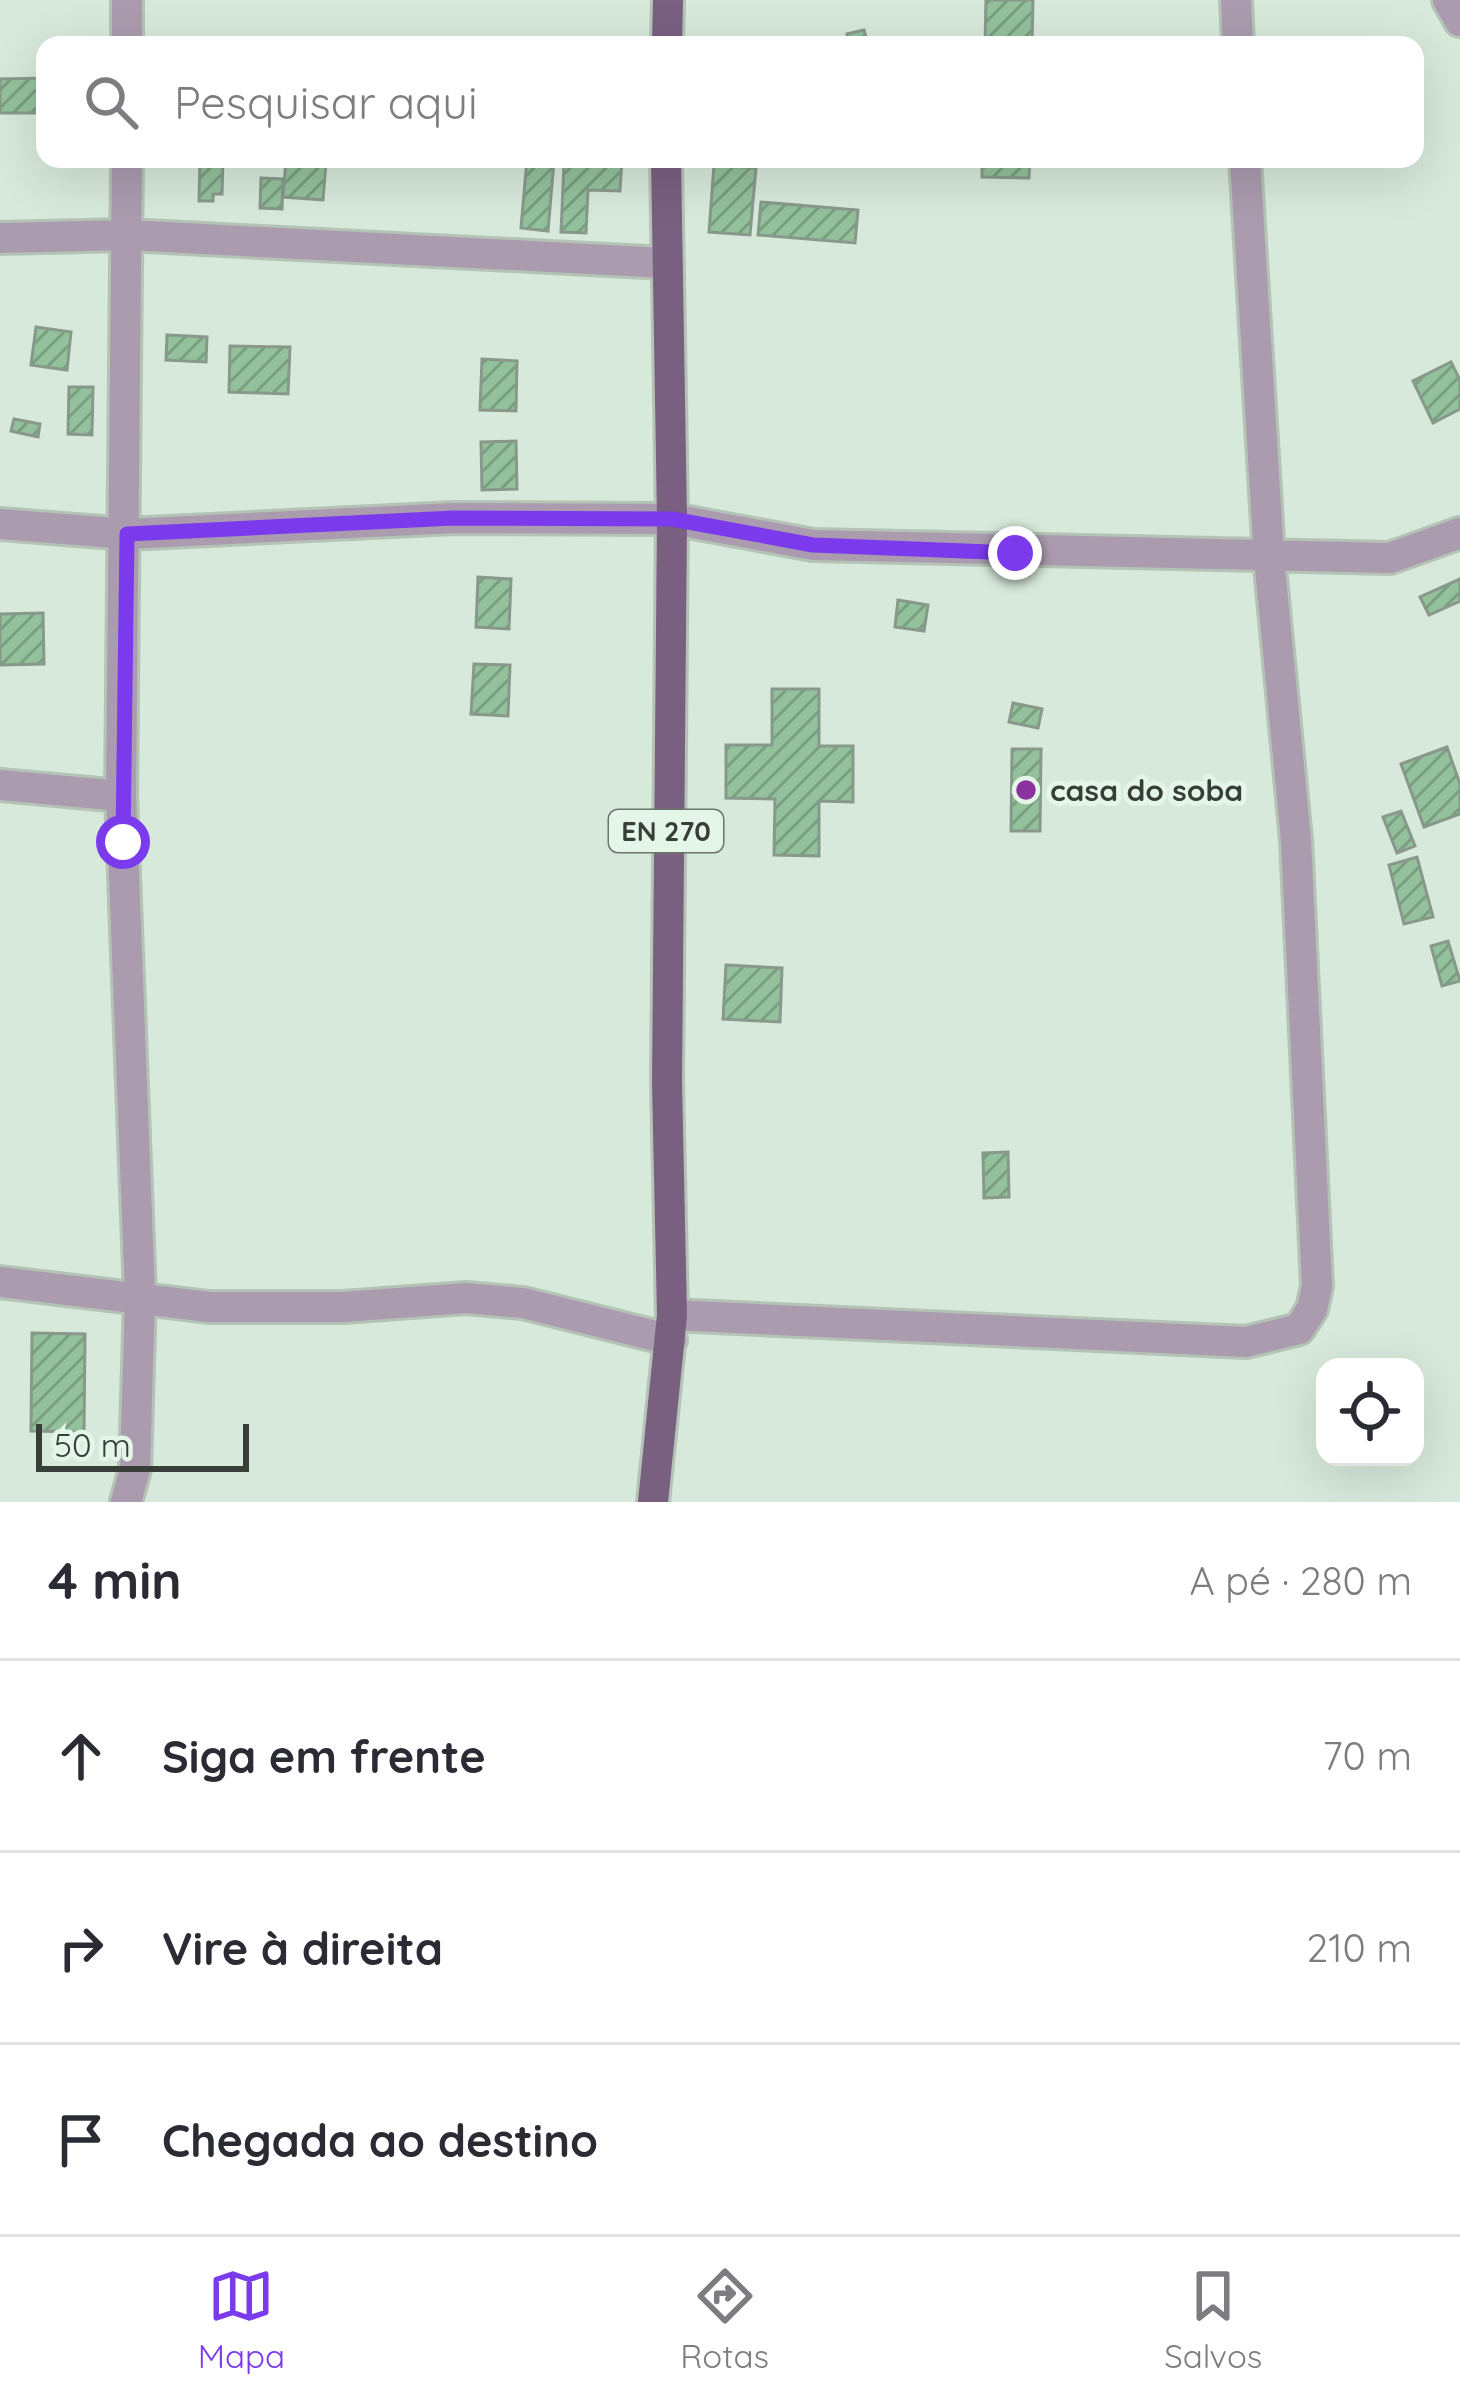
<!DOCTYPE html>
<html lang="pt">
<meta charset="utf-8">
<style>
:root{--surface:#fff;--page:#f7f7f7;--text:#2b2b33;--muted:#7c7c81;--line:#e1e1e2;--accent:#7c3aed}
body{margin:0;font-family:Quicksand,sans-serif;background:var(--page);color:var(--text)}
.controls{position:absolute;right:36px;bottom:36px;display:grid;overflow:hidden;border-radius:24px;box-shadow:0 12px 48px #0002}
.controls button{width:108px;height:108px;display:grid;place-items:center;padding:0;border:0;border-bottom:3px solid var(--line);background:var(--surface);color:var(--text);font:60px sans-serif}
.scale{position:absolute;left:36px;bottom:30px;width:213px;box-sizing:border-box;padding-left:12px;border:6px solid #373e38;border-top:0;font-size:33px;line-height:42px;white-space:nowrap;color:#373e38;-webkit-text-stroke:9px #e4f6e7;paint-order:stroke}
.stop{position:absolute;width:36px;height:36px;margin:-27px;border:9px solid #7c3aed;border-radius:50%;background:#fff}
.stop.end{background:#7c3aed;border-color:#fff;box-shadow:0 3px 12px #0008}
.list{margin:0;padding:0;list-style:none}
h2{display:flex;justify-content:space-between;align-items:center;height:156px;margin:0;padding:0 48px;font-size:51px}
h2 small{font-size:39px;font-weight:400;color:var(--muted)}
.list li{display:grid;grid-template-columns:78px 1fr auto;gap:36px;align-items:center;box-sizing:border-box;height:192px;padding:0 48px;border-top:3px solid var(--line)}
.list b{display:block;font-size:45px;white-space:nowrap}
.list em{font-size:39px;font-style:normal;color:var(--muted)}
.icon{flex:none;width:66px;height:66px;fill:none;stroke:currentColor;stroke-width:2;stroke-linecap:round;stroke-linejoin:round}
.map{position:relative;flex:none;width:1460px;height:1502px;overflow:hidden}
.search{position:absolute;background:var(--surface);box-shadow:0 12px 48px #0002;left:36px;right:36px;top:36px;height:132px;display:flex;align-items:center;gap:30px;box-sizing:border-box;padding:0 42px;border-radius:24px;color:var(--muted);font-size:45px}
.sheet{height:732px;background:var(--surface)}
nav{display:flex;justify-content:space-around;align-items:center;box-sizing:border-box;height:168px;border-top:3px solid var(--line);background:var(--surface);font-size:33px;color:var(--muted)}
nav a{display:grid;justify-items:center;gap:6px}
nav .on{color:var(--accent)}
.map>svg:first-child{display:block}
.building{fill:url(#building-hatch);stroke:#88998b;stroke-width:3}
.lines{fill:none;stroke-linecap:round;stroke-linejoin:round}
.minor-casing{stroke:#b4c3b6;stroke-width:36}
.primary-casing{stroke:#b4c3b6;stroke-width:36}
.minor{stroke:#aa9bae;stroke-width:30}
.primary{stroke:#795f80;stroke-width:30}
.route{stroke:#7c3aed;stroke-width:15}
.poi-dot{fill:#8a329f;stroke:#e4f6e7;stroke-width:4.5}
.labels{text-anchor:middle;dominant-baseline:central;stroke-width:10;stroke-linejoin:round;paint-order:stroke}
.shield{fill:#e4f6e7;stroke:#6b756c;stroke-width:3}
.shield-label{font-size:27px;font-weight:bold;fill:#373e38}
.poi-label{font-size:30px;font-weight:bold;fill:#373e38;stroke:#e4f6e7;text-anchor:start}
</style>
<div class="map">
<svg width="1460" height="1502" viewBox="0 0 1460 1502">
<defs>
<pattern id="building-hatch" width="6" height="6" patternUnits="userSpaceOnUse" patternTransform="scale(3)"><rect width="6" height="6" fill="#93c19c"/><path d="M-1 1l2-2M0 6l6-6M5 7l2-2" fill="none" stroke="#799e80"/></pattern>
</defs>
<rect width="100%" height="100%" fill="#d7e9da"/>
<!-- building -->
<path class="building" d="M986,0H1033L1032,45H985Z
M864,30L868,45H849L847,34Z
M45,78V104H38V113H0V79Z
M200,159H223L222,194H213V201H199Z
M527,159L554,161L548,231L521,228Z
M583,159H622L620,191L588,190L586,233L561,232L564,164L583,165Z
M982,159H1030L1029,178L982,177Z
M286,160L326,163L323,200L283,197Z
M714,165L756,168L750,235L709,232Z
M261,178L283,179L282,209L260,208Z
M761,202L858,210L855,243L758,235Z
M36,327L71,332L67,370L31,365Z
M167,335L207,337L206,362L166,360Z
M230,346L290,347L288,394L229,392Z
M482,359L517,361L516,411L480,410Z
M1451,362L1460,380V409L1433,423L1413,381Z
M69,387H93L92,435L68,434Z
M14,419L40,424L38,437L11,431Z
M516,441L517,489L482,490L481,442Z
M478,577L511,579L509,629L476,627Z
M1460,579V601L1429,615L1420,597Z
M898,600L928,605L924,631L895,627Z
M43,613L44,664L0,665V614Z
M474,664L510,665L508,716L471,714Z
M772,689H819V746H853V802L819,801V856L774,855L775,799L726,798V745H772Z
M1013,703L1042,709L1038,728L1009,722Z
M1447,747L1460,784V814L1424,827L1401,764Z
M1012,749H1041L1040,831H1011Z
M1401,811L1415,846L1397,853L1383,817Z
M1417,857L1433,917L1404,924L1389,865Z
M1448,941L1460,981L1442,986L1431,946Z
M726,965L782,968L780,1022L723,1019Z
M1008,1152L1009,1197L984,1198L983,1153Z
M32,1333L85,1334L84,1432L31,1431Z"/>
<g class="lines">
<defs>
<path id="minor" d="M127,0V45
M1236,0L1238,45
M1448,0L1460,21
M0,238L127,235L665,263
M0,524L127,534L454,518L672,519L813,545L1390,558L1460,533
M0,785L121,796
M0,1282L209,1307H343L466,1298L523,1303L671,1340
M672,1315L1246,1342L1299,1329L1312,1309L1317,1286L1296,840L1269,557L1245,159
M126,1502L135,1469L140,1295L121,796L127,159"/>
<path id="primary" d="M667,45L668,0
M653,1502L672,1315L667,1082L672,519L666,159"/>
</defs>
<!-- minor casing -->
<use href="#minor" class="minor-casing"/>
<!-- primary casing -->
<use href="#primary" class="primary-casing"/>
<!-- minor -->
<use href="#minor" class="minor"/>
<!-- primary -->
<use href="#primary" class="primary"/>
</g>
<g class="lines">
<!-- route -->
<path class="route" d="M123,842L127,534L454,518L672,519L813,545L1015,553"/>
</g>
<!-- markers -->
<circle class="poi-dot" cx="1026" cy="790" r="12"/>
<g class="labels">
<!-- shield labels -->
<rect class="shield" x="609" y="810" width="114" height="42" rx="9"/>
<g class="shield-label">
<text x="666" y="831">EN 270</text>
</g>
<!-- poi labels -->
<g class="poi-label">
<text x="1050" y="790">casa do soba</text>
</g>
</g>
</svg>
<div class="controls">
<button><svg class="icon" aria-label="locate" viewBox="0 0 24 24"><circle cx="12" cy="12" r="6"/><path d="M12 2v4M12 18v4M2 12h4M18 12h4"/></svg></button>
</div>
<div class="scale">50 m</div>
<div class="stop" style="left:123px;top:842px"></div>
<div class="stop end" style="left:1015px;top:553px"></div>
<div class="search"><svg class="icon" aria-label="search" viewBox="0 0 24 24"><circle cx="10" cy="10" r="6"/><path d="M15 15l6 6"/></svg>Pesquisar aqui</div>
</div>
<section class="sheet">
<h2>4 min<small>A pé · 280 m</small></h2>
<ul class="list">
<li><svg class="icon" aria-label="ahead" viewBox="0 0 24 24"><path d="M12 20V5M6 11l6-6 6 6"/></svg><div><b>Siga em frente</b></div><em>70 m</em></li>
<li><svg class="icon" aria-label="right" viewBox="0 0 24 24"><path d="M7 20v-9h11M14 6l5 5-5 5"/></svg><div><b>Vire à direita</b></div><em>210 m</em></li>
<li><svg class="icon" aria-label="arrive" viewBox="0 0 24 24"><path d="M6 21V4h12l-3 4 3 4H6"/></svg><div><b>Chegada ao destino</b></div></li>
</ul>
</section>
<nav>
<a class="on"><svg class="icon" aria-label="map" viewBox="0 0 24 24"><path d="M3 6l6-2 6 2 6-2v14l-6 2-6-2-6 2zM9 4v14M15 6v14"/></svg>Mapa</a>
<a><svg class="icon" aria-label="directions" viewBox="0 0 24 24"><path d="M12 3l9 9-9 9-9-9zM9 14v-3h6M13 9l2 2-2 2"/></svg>Rotas</a>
<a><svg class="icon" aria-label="saved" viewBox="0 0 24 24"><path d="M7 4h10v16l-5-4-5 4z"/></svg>Salvos</a>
</nav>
